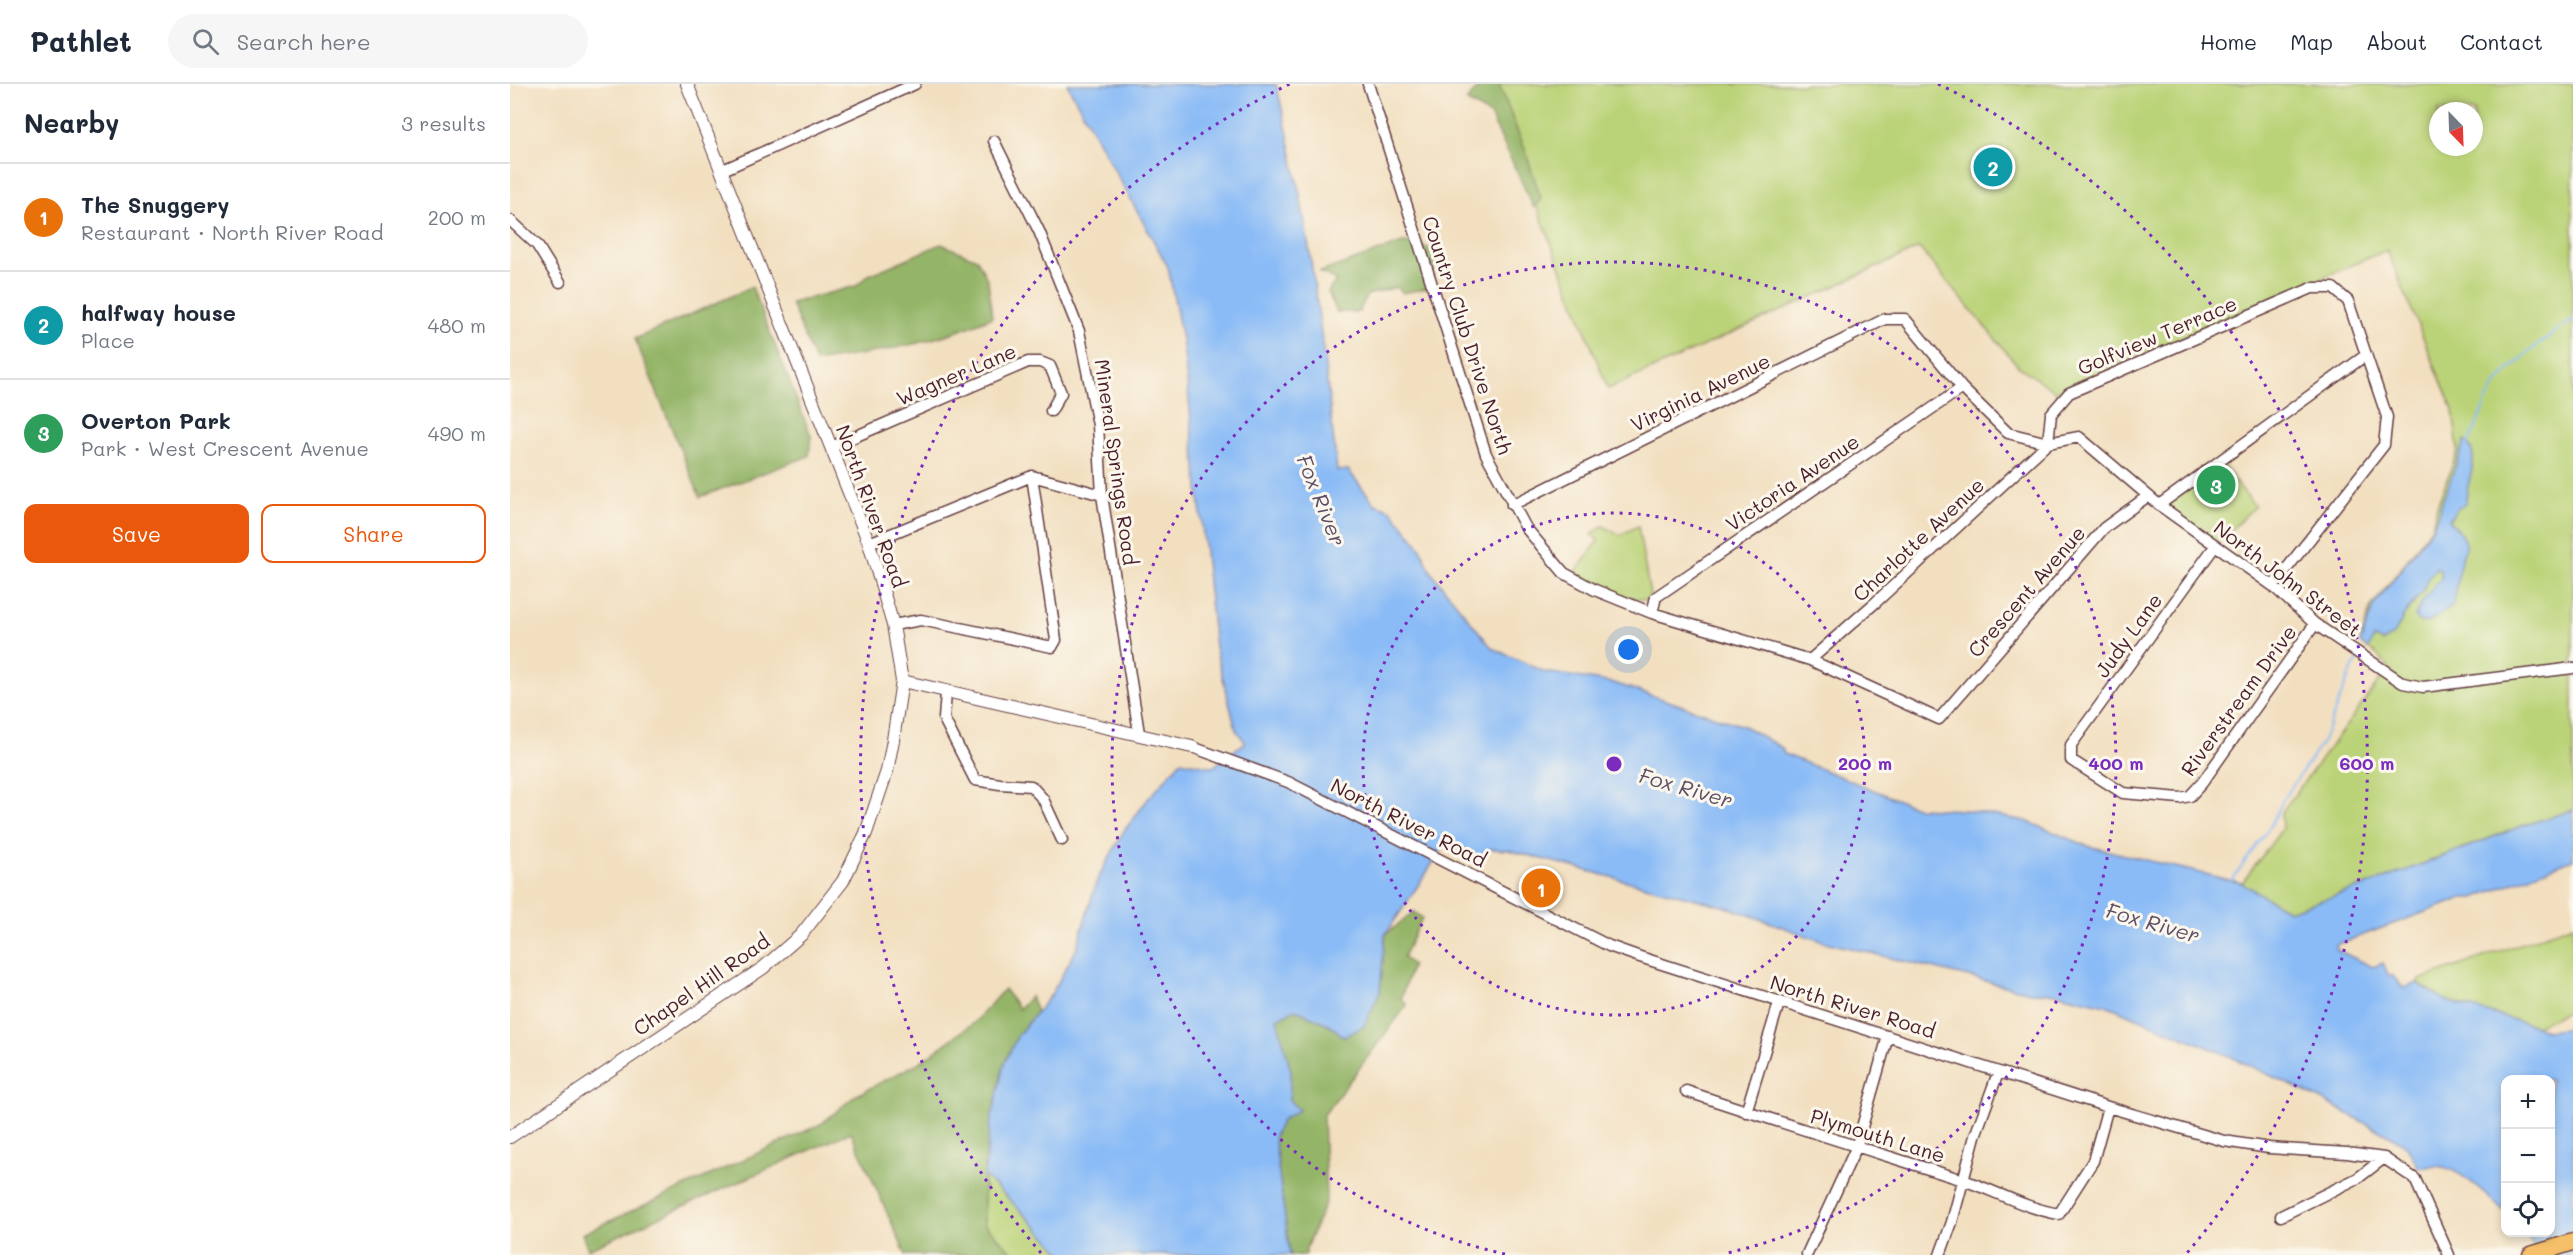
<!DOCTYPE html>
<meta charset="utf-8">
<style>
:root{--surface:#fff;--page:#f6f6f7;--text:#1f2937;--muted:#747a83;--line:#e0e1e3;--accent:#ea580c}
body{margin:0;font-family:Mali,sans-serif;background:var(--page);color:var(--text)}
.controls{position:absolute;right:18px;bottom:18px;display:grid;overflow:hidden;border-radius:12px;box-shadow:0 3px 9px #0003}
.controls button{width:54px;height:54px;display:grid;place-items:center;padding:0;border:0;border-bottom:2px solid var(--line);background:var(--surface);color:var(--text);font:30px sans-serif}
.compass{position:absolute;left:1919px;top:18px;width:54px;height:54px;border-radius:50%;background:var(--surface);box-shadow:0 3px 9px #0003;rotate:157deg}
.you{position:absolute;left:1119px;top:566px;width:21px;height:21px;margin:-15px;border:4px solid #fff;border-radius:50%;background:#1a73e8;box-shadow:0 0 0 9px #1a73e833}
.badge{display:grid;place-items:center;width:39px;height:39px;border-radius:50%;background:var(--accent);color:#fff;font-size:20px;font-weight:700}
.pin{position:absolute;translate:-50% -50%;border:3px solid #fff;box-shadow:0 2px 6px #0006}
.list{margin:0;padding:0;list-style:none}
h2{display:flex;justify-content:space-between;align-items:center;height:78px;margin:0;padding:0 24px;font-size:26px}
h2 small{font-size:20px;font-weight:400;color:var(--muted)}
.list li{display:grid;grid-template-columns:39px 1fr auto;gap:18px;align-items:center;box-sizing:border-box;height:108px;padding:0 24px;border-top:2px solid var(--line)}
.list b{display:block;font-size:22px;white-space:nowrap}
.list p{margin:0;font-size:20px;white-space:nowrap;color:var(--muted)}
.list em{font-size:20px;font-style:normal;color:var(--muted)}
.actions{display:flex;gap:12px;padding:18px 24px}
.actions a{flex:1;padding:14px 0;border:2px solid var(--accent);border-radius:12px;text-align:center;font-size:21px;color:var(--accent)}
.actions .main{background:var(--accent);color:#fff}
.icon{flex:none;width:33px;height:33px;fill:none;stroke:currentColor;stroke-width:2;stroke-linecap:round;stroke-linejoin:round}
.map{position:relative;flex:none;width:2063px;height:1171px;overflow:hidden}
header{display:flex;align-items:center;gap:36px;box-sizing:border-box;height:84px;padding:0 30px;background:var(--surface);border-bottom:2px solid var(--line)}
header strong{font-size:28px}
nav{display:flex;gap:33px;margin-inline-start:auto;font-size:21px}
.search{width:420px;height:54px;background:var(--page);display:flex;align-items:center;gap:15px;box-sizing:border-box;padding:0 21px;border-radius:33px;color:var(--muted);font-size:22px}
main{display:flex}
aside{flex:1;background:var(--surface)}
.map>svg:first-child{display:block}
.green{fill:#bbd378;stroke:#827952;stroke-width:1.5;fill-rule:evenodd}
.forest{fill:#94b568;stroke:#6f6a4a;stroke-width:1.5}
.water{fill:#8abbf6;stroke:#6a6d90;stroke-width:1.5}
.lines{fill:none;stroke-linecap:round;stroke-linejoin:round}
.stream{stroke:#8abbf6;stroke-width:2}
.minor-casing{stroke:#633c41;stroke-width:13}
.tertiary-casing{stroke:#633c41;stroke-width:14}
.primary-casing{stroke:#633c41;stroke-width:19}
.minor{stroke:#fff;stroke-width:10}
.tertiary{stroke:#fff;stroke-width:12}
.primary{stroke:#f6c06b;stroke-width:16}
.ring{fill:none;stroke:#7b2cbf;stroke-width:3;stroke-dasharray:3 6}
.labels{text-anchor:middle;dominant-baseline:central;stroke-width:6;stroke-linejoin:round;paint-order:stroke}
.street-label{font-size:20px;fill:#4a1f2b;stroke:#fbf7ec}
.water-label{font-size:21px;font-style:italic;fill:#5d4e68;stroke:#fbf7ec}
.centre{fill:#7b2cbf;stroke:#fbf7ec;stroke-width:3}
.ring-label{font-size:18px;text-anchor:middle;font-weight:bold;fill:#7b2cbf;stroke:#fbf7ec;stroke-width:6;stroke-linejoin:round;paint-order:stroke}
</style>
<header>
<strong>Pathlet</strong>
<div class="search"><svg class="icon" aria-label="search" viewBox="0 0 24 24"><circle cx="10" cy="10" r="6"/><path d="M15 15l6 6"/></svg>Search here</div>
<nav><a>Home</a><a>Map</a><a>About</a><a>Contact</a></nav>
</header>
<main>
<aside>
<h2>Nearby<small>3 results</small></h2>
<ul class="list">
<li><span class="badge" style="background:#e8710a">1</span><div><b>The Snuggery</b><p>Restaurant · North River Road</p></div><em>200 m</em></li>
<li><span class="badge" style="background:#0f9aa8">2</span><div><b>halfway house</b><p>Place</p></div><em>480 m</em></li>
<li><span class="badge" style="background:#2e9e5b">3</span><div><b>Overton Park</b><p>Park · West Crescent Avenue</p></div><em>490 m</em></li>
</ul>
<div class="actions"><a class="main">Save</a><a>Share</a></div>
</aside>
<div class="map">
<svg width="2063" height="1171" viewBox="0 0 2063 1171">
<rect width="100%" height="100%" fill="#fbf7ec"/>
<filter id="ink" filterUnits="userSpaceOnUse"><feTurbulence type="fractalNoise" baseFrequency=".0167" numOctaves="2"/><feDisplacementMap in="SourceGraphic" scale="12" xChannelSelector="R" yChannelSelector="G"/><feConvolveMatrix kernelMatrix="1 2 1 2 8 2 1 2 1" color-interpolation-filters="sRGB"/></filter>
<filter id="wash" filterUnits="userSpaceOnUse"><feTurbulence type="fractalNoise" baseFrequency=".008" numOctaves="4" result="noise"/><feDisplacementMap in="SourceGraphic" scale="24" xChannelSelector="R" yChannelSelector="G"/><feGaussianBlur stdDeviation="1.35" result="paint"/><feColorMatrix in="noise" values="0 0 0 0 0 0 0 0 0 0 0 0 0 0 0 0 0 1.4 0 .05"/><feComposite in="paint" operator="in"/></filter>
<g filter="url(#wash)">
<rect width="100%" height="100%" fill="#f2dfc0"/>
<!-- green -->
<path class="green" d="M979,0H2063V726L2012,742L1855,802L1779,827L1732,799L1772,745L1771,729L1879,584L1864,568L1850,559L1860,525L1922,443L1926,425L1948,366L1943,326L1877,166L1546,308L1508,282L1409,164L1098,305ZM1928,27H1964V63H1928Z
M1712,380L1745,422L1708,459L1654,421Z
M1093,442L1110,451L1128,442L1140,511L1136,516C1111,514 1087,501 1065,489L1088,457L1082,450Z
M2063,841V925L2026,942L1937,917L1907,899L1909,896Z
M474,1092L494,1110L554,1171H505L474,1140Z"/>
<!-- forest -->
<path class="forest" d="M972,0H989L1015,66L1031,115L1024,124L980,31L956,17Z
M895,158L918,164L927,174L917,204L893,209L887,203L857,211L849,228H827L818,208L826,196L810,188Z
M431,160L467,175L478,197L482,233C427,259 365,269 305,278L281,219L346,202L357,192Z
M242,203L301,352L299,372L190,413L125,255Z
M904,828L912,834L893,873L902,881L891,914L897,921L813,1032L816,1117L796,1164V1171H780L764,1052L779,1016L781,987L766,935L785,925L820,941L834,953L870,908L875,851Z
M494,905L509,925L521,912L527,928L508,951L494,980L480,1042L474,1092V1140L505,1171H396L341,1048L78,1165L72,1150L311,1040L345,1012L410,978L465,938Z"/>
<!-- water -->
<path class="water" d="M557,0H766C798,127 813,257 827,387L838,386L865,420L881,426L910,463L921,488L982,564L1035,588L1104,599L1236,643L1272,664L1274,670L1408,724L1455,726L1516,737L1578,762L1732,799L1779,827L1855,802L2012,742L2063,726V775L1964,814H1953L1826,861L1827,866L1863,883L1873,879L1879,892L1882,891L1893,904L1907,899L1937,917L2026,942L2035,947L2063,944V1171H2029L2016,1149L2040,1148V996H1996L1995,1128C1980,1113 1954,1088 1933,1083C1925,1081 1916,1083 1909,1084L1896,1061L1808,1014L1717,971L1596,921L1545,909L1520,908L1311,857L1220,824L998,766L980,765L973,774L937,758L875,851L870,908L854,942L834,953L820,941L785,925L767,935L781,987L779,1016L789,1026L772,1036L764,1052L780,1171H554L494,1110L474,1092L480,1042L494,980L508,951L541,911L566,866L587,796L614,747L638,715L671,677L703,683L735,658L726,646L705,563L673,260L658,183Z
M1955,356C1973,373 1955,397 1956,419L1946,426L1939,436C1943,443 1951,446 1954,454C1959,466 1951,471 1950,481C1947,495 1948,508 1942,523L1917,539L1908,537L1905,533C1907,524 1924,500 1931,495V488L1927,483L1918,494L1913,507L1893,533L1884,551L1873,558L1864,554L1858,565L1850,559L1864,521L1923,443Z"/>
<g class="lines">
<!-- stream -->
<path class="stream" d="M1958,359C1968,341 1973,320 1984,303C1997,284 2043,247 2063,237
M1722,796L1761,741L1773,716L1813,657L1840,589L1848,576"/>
</g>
</g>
<g filter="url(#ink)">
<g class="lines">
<defs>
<path id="minor" d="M858,0L976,370L1016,444L1054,489L1085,506L1142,529L1300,576L1429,635L1594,444L1638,412
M484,57L529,147L569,247L588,341L592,411L629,649
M213,86L405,0
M0,136L27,161L50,198
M321,363L518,278H530L540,282L551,309L541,327
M522,392L592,411
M1002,421L1375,235H1395L1452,304L1498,349L1538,359L1569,353L1649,421L1763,502L1805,540L1893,599L1913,603L2063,584
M1649,421L1856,271
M359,459L522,392
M1705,462L1561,661V676L1613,709L1670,714L1680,712L1692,699L1805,540
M1142,529L1146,513L1452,304
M383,541L411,536L542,563L546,556L522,392
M1300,576L1366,518L1538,359L1541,330L1559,309L1802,204H1823L1838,217L1877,333L1874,361L1763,502
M436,609L434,635L465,696L490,700L521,702L533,715L552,756
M682,663L778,698L1099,862L1130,873L1598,1023L1714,1057L1759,1064L1837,1069L1874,1074L1905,1095L1939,1171
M1176,1007C1267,1038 1359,1066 1450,1095C1484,1106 1514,1124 1549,1130L1583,1077L1598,1023
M1236,1028L1269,919
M1771,1132L1848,1094L1874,1074
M1297,1170L1346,1064L1378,952
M1430,1171L1442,1138L1465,1052L1488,989"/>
<path id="tertiary" d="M392,597L682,663
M0,1053L253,884L291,851L333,797L356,749L377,687L383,656L392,597L383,541L359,459L177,0"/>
<path id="primary" d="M2021,1171L2063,1158"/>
</defs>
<!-- minor casing -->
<use href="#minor" class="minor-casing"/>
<!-- tertiary casing -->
<use href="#tertiary" class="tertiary-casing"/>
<!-- primary casing -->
<use href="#primary" class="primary-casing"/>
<!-- minor -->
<use href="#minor" class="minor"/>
<!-- tertiary -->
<use href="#tertiary" class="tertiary"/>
<!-- primary -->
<use href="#primary" class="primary"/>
</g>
</g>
<!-- distance rings -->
<g class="ring">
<circle cx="1104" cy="680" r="251"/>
<path d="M995 1170A502 502 0 1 1 1213 1170"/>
<path d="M531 1169A753 753 0 0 1 780 0M1428 0A753 753 0 0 1 1677 1169"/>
</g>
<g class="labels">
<!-- street labels -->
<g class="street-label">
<text transform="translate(958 251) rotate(72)">Country Club Drive North</text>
<text transform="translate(1647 251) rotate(-23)">Golfview Terrace</text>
<text transform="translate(446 290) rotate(-23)">Wagner Lane</text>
<text transform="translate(1190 308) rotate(-26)">Virginia Avenue</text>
<text transform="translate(607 378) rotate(82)">Mineral Springs Road</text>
<text transform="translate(1282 398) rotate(-34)">Victoria Avenue</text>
<text transform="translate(362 422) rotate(70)">North River Road</text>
<text transform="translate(1408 455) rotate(-43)">Charlotte Avenue</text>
<text transform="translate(1778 494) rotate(37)">North John Street</text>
<text transform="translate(1516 507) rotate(-49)">Crescent Avenue</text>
<text transform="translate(1618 551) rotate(-54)">Judy Lane</text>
<text transform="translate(1728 616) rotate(-54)">Riverstream Drive</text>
<text transform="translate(899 738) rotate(27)">North River Road</text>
<text transform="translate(191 900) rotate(-35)">Chapel Hill Road</text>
<text transform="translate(1343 922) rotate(17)">North River Road</text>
<text transform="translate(1368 1051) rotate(17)">Plymouth Lane</text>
</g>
<!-- water labels -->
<g class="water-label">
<text transform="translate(812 416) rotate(68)">Fox River</text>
<text transform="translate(1176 703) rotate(16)">Fox River</text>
<text transform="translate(1643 838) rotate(16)">Fox River</text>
</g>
</g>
<circle cx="1104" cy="680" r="9" class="centre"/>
<g class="ring-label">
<text x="1355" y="686">200 m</text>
<text x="1606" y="686">400 m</text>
<text x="1857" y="686">600 m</text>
</g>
</svg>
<div class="controls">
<button>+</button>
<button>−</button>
<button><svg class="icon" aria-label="locate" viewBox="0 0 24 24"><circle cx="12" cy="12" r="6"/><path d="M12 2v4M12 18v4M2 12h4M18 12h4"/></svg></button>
</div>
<svg class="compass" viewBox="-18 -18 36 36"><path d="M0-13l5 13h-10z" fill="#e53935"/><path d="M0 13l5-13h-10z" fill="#747a83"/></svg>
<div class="you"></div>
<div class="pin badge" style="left:1031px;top:804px;background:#e8710a">1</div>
<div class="pin badge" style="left:1483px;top:83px;background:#0f9aa8">2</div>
<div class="pin badge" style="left:1706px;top:401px;background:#2e9e5b">3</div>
</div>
</main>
